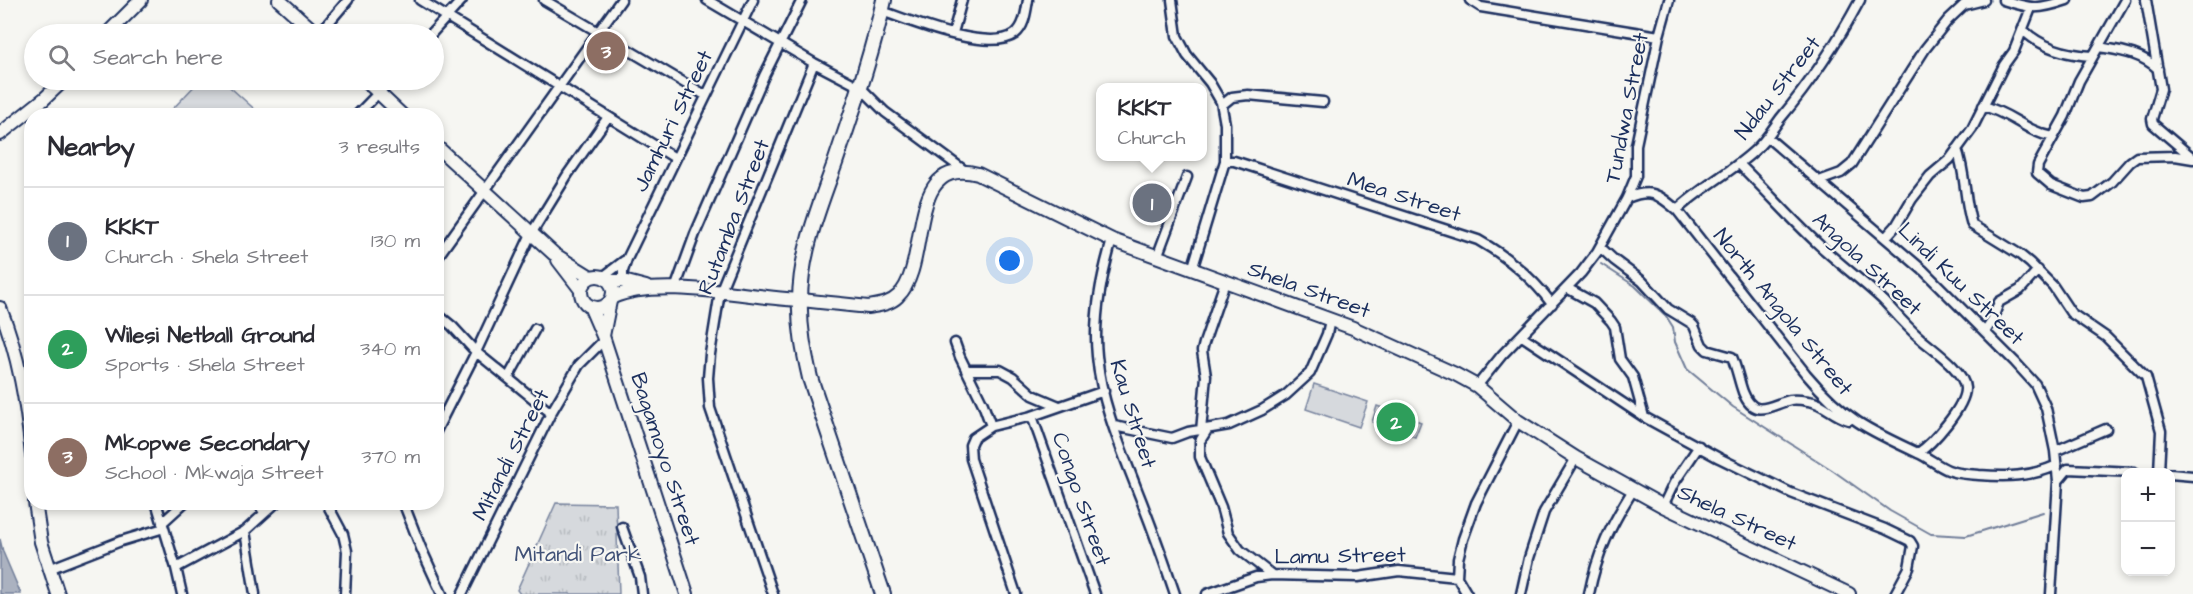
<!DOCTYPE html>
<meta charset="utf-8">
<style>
:root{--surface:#fff;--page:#f7f7f7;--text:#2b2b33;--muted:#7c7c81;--line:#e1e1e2;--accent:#d1495b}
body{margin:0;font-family:"Architects Daughter",sans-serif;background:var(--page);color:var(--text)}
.controls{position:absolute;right:18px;bottom:18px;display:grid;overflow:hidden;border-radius:12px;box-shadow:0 3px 9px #0003}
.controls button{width:54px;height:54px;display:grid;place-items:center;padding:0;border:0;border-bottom:2px solid var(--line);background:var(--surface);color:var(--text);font:30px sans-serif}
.you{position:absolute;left:1010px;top:261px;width:21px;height:21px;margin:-15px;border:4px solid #fff;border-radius:50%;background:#1a73e8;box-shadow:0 0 0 9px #1a73e833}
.badge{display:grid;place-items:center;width:39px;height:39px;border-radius:50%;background:var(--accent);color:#fff;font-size:20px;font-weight:700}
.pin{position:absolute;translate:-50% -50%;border:3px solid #fff;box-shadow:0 2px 6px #0006}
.popup{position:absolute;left:1096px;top:83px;width:111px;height:78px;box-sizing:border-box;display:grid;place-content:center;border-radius:12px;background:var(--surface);filter:drop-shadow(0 2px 4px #0005);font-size:20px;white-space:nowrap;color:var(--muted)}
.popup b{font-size:22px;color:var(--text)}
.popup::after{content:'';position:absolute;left:50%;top:100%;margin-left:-12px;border:12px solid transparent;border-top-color:var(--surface)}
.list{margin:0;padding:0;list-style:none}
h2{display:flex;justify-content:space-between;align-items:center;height:78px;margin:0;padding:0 24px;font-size:26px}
h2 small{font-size:20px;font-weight:400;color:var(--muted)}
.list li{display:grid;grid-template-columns:39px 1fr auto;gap:18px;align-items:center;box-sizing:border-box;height:108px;padding:0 24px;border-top:2px solid var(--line)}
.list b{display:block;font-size:22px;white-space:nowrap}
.list p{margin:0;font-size:20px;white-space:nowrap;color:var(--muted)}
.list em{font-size:20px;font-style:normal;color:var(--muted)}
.icon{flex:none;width:33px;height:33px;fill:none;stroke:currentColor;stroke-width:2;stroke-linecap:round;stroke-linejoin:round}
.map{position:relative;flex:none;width:2193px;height:594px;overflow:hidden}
.search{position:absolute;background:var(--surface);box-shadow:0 3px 9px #0003;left:24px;top:24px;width:420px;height:66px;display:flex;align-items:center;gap:15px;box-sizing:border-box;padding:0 21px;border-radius:33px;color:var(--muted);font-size:22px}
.panel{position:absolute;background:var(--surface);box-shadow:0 3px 9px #0003;left:24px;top:108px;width:420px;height:402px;border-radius:24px}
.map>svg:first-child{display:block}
.grass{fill:url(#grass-tufts);stroke:#78849e;stroke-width:1.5}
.pitch{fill:#d6d9dd;stroke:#78849e;stroke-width:1.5}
.water{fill:#abb2c0;stroke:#717e99;stroke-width:1.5}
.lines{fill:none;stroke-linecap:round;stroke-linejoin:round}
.stream{stroke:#717e99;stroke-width:2}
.minor-casing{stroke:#1b2f5e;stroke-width:13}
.secondary-casing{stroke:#1b2f5e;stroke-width:16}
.trunk-casing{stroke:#1b2f5e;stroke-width:18}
.minor{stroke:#f6f6f2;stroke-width:8}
.secondary{stroke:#f6f6f2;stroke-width:12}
.trunk{stroke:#f6f6f2;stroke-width:14}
.labels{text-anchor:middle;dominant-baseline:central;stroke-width:4.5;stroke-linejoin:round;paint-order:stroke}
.street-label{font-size:22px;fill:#1b2f5e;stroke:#f6f6f2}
.park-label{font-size:22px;fill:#405177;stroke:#f6f6f2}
</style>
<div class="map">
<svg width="2193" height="594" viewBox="0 0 2193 594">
<defs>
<pattern id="grass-tufts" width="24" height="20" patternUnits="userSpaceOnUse" patternTransform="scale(1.5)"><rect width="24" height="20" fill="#d6d9dd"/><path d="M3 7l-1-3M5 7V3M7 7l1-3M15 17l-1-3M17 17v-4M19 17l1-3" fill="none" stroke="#b7bbc0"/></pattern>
</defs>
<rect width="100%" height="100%" fill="#f6f6f2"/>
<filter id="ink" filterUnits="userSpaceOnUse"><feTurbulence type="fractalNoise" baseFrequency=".0167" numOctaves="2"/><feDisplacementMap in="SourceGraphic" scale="12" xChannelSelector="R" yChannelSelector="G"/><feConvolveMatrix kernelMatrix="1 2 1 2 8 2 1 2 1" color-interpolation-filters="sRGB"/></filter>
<g filter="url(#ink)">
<!-- grass -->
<path class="grass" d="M556,503L616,504L619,594H520L517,590Z"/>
<!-- pitch -->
<path class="pitch" d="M200,80H222L261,115H167Z
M1314,384L1368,402L1359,427L1306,409Z
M1377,406L1421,422L1415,437L1372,422Z"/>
<!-- water -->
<path class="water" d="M0,539L3,552L21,594H0Z"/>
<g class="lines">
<!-- stream -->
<path class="stream" d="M1601,264L1635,286L1666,316L1673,327L1675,342L1687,369L1733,407L1832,470L1890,511L1931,534L1966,536L2043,512"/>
<defs>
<path id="minor" d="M420,0L675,158
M544,0L705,95
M707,0L814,63L860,87L885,112L965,171
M1172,0L1177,36L1187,55L1210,83L1221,102L1225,124V161L1192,270
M1470,0L1481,7L1499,10L1659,36
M2003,0C2031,9 2038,10 2067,0
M2125,0L2079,81L2065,116L2038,165L2037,173L2051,185L2084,198L2092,197L2112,182L2130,162L2137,157L2175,156L2193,159
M2146,0L2161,89L2152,119L2153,124L2193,158
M882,11C910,21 989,53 1015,34C1025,26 1026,11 1028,0
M2023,30C2043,49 2067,55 2093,56
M953,33L962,0
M319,34L348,0
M431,34L462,0
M2099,47C2121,51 2141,53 2158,69
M1222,105L1232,97L1248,95L1323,102
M1983,106C2009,112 2027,132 2053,137
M356,116L391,80
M1767,137L1924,271L2015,362L2035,384L2046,408L2055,451L2058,481L2051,594
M1957,149C1966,174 1964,200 1972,225L2019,254L2030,263L2053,286L2071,313L2106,337L2146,377L2161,431L2159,472
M1225,161H1234L1256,168L1478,240C1508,257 1531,276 1552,304
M1739,164C1765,189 1789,217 1816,242C1838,263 1863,281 1885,302C1896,314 1907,327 1920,338C1932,349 1964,370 1965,388C1966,406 1932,444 1918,453
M1819,181L1841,173L1852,164L1925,49L1948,20L1964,5L1984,0
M1627,198C1651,188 1658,194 1677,210L1806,374C1844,419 1868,430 1920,454C1930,459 1938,466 1948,470C1958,474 1969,474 1979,475C2006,477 2030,477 2055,466
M1677,210C1700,188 1730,173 1754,151C1765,142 1772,130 1780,119C1811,82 1837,43 1860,0
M1886,237L1896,226L1912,199L1930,176L1950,159L1972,129L2004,65L2014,51L2031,8
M1112,240C1101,278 1093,317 1097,356C1101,401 1120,446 1136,487C1150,522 1163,558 1175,594
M1600,247L1614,260L1642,281L1668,309L1691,323L1694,326L1702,345L1707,350L1732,357C1737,369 1739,381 1743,392C1754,420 1770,405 1790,400C1795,399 1802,400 1808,401C1823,402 1833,416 1849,420
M1157,257L1187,177
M436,259L621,0
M603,277L624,261
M623,281V271L627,259L753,0
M1567,288L1594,303L1611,321L1615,327L1620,359L1633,377L1644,417
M675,289L695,234L764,76L802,0
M436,313L452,326L476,352L551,413
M1985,332L1992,321L1999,302L2020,290L2038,270
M1522,336L1644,417L1719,458L1791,493L1885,529L1910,541L1913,546L1909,568L1895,594
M955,343L960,357L983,404L991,426
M966,370H1000L1013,377L1033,395L1059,406
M508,378L535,329
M1477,386L1502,355L1581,273L1597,252L1627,198L1636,176V145L1659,36L1669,0
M1032,416L1095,594
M1114,426L1172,438L1188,432L1229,425L1262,410L1286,395L1310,373L1327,334L1330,320
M1207,430L1200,441V457L1221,507L1228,533L1240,550L1272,575
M436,431L476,352L531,234L568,174L608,117
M1201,431L1206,376L1202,351L1204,343L1225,282
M2055,451L2106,429
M2170,474L2193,476
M2058,481L2068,469L2134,472
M156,502L176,568L182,594
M258,502L264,513
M326,502L343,534L347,551L345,594
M403,502L421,548L442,594
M1663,506L1674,483L1699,446
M162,523L185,502
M622,527L640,577L642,594
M245,531L255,594
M176,568L245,531L277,502
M49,569L121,541L164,528
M462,594L551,413L579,365L604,340
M773,594L710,408L708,378L710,354L720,292L814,63
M1016,594L971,459L970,445L973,438L991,426L1032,416L1104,391
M1207,594L1256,577L1272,575L1358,577L1399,571L1457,577
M1467,594L1457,577L1458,559L1463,539L1476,503L1518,421
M1521,594L1529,558L1544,512L1576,458
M1589,594C1597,553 1611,525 1633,490"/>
<path id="secondary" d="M279,0L317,34
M107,34L141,0
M365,80L403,116
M0,134L44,99L64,80
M436,146L554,254L591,277
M558,260L581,290
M581 292a16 16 0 1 1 32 0a16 16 0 1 1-32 0Z
M609,281H623L646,287
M613,297C655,278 738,295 786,299C814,301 841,304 869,307C879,305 890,304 898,296C932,264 904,155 978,174L1112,240L1353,328L1455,374L1477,386L1518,421L1576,458L1663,506L1849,594
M590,306L603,336L687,594
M0,308C19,355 27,405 32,455
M603,336L610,301
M35,502L41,542L58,594"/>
<path id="trunk" d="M883,594L810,378C804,352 799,327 800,301C800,254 819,207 835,163C853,109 872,55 884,0"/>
</defs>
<!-- minor casing -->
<use href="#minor" class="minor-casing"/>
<!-- secondary casing -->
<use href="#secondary" class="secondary-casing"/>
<!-- trunk casing -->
<use href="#trunk" class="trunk-casing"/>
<!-- minor -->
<use href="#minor" class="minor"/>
<!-- secondary -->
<use href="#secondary" class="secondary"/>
<!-- trunk -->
<use href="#trunk" class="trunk"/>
</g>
</g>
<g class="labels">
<!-- street labels -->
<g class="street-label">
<text transform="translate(1778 88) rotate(-52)">Ndau Street</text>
<text transform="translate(1627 108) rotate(-79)">Tundwa Street</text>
<text transform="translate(673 121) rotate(-64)">Jamhuri Street</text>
<text transform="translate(1404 197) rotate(18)">Mea Street</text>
<text transform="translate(734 217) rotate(-69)">Rutamba Street</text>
<text transform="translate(1867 264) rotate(43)">Angola Street</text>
<text transform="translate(1961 284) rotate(44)">Lindi Kuu Street</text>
<text transform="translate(1309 290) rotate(20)">Shela Street</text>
<text transform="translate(1783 312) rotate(51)">North Angola Street</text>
<text transform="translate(1133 414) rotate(73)">Kau Street</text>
<text transform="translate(511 455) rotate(-63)">Mitandi Street</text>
<text transform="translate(665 459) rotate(72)">Bagamoyo Street</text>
<text transform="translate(1081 499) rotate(71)">Congo Street</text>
<text transform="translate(1737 518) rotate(25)">Shela Street</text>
<text transform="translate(1340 556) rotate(-1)">Lamu Street</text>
</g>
<!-- park labels -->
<g class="park-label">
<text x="578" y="554">Mitandi Park</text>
</g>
</g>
</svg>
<div class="controls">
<button>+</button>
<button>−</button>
</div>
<div class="you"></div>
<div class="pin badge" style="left:1152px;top:203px;background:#6b7280">1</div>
<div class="popup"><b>KKKT</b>Church</div>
<div class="pin badge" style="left:1396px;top:422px;background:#2e9e5b">2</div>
<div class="pin badge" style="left:606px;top:51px;background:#8d6e63">3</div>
<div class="search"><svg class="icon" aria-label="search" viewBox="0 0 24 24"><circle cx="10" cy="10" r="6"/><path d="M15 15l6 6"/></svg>Search here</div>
<section class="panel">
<h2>Nearby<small>3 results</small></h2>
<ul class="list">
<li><span class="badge" style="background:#6b7280">1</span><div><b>KKKT</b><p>Church · Shela Street</p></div><em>130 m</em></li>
<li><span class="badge" style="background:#2e9e5b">2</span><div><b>Wilesi Netball Ground</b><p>Sports · Shela Street</p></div><em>340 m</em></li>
<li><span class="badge" style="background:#8d6e63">3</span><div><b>Mkopwe Secondary</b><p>School · Mkwaja Street</p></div><em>370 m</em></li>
</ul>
</section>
</div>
